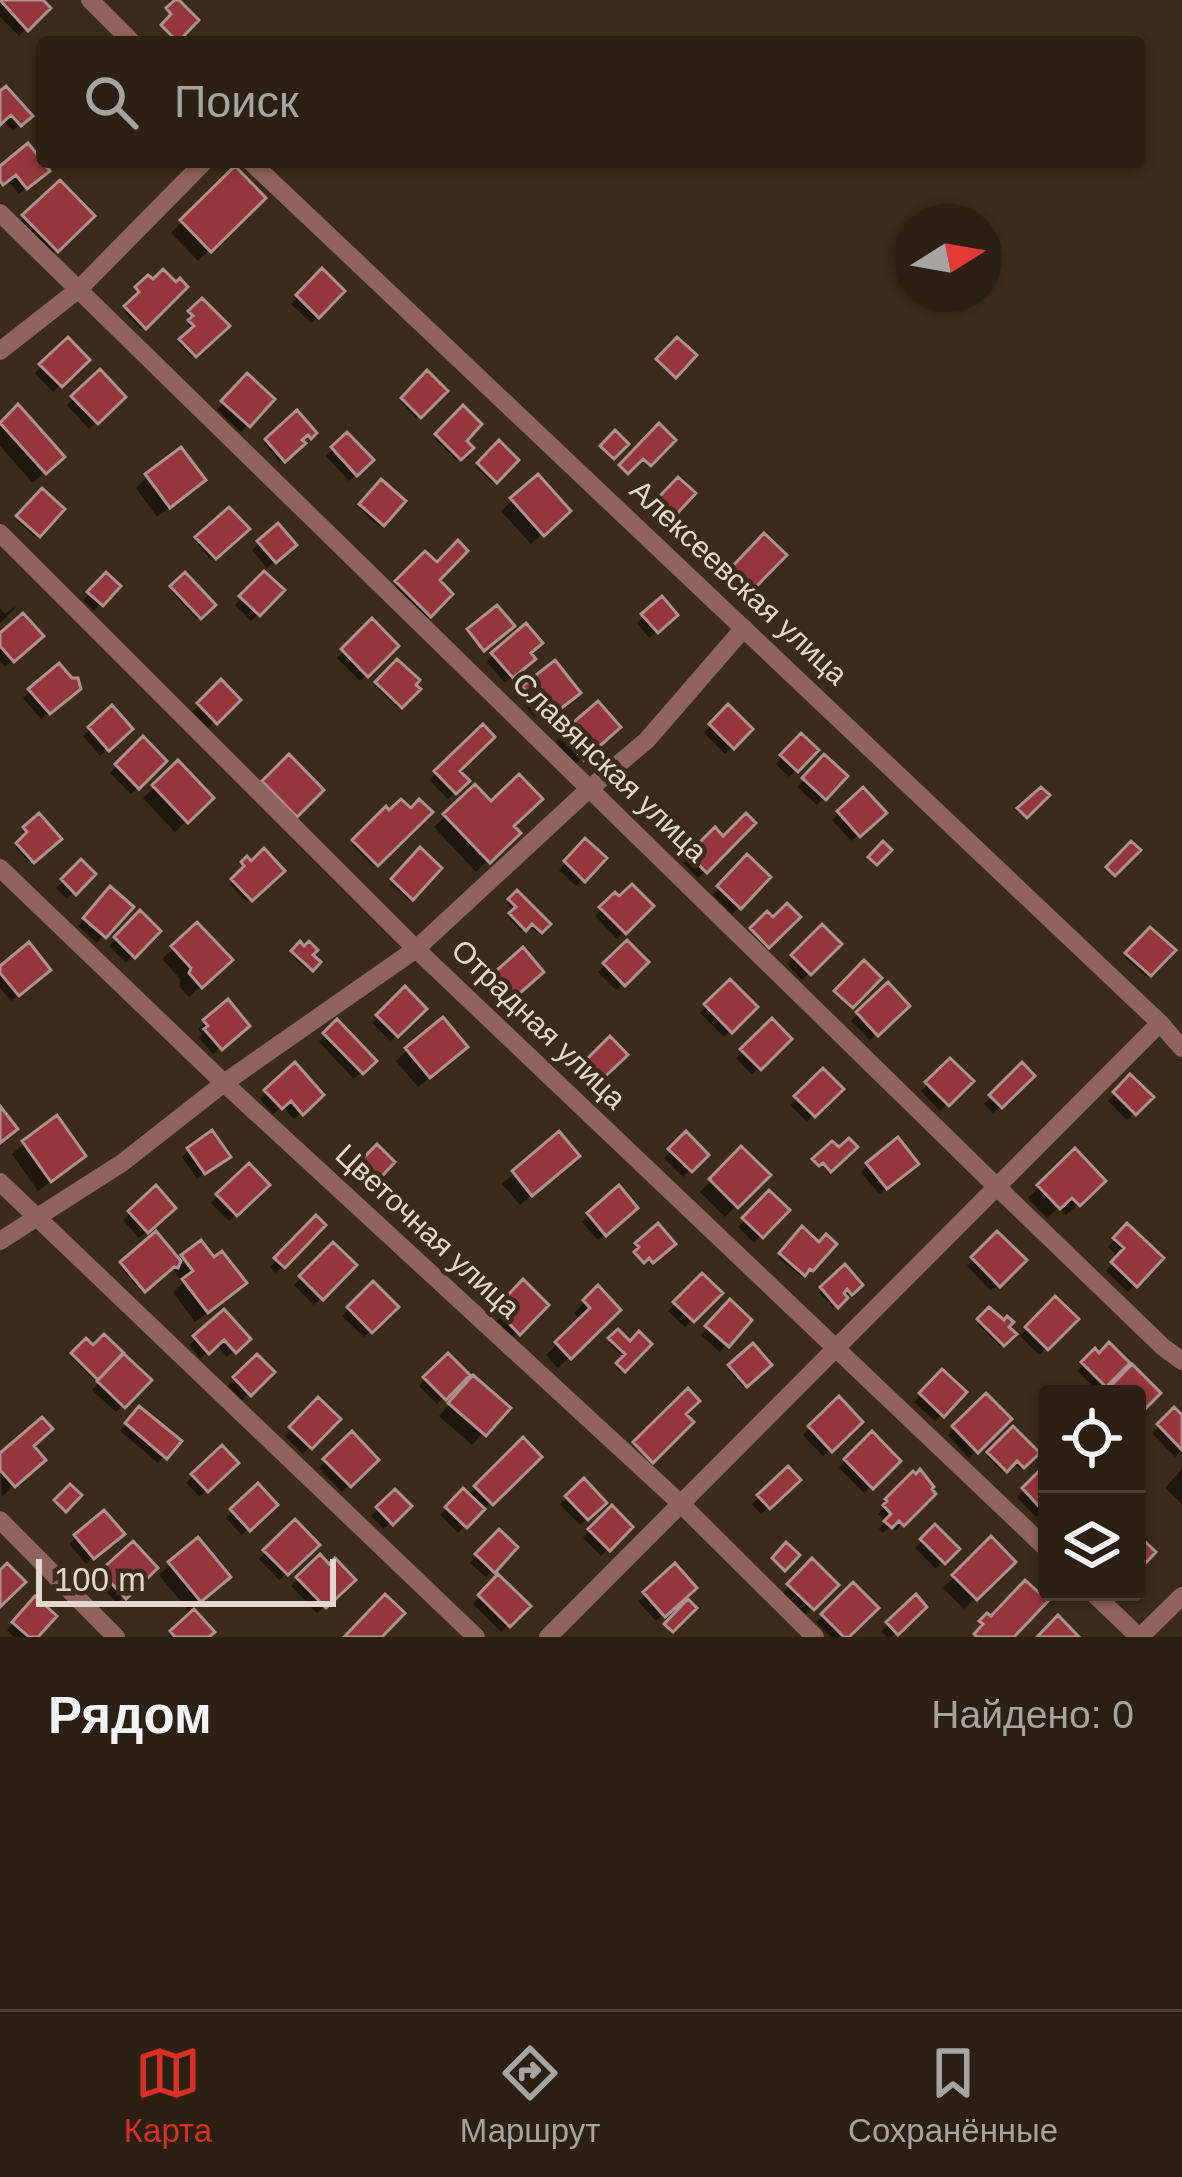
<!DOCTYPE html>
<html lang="ru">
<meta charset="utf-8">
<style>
:root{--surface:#2c2014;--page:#382d22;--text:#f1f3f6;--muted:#a6a3a0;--line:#483e34;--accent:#d93025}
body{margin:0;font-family:Helvetica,sans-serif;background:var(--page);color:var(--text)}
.controls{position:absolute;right:36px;bottom:36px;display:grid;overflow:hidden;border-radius:12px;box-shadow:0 3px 9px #0004}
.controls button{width:108px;height:108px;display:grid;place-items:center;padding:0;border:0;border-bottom:3px solid var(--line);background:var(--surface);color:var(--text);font:60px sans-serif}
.compass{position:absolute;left:894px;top:204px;width:108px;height:108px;border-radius:50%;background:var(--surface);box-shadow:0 3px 9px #0004;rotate:79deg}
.scale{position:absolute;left:36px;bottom:30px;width:300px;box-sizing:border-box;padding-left:12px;border:6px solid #e2d8cd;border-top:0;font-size:33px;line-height:42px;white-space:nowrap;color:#e2d8cd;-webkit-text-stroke:9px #3a2b1a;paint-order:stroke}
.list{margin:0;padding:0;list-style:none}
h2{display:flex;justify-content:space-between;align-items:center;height:156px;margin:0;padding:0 48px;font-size:51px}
h2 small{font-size:39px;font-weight:400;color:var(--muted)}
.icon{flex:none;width:66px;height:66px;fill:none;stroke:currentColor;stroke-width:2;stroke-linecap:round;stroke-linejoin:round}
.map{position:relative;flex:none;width:1182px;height:1637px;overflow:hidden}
.search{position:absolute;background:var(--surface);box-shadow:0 3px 9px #0004;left:36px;right:36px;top:36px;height:132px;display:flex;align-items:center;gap:30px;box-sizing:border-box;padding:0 42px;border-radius:12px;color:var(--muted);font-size:45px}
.sheet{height:372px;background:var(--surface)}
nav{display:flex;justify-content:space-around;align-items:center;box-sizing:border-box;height:168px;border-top:3px solid var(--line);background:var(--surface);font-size:33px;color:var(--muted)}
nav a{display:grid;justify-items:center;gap:6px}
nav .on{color:var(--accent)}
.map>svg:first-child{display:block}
.shadow{fill:#0007}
.building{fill:#94363b;stroke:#ad908f;stroke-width:3}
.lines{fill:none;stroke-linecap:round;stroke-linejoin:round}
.street{stroke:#8f645d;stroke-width:18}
.labels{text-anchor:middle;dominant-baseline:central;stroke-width:9;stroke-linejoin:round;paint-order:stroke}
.street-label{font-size:30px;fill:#e2d8cd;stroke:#3a2b1a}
</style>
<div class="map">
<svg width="1182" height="1637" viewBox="0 0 1182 1637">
<rect width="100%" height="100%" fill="#3a2b1a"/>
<!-- shadow -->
<path class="shadow" d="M0,0H39L47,8L19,36L0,17Z
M0,95L29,115L13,131L3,120L0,122Z
M0,170L39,177L19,194L8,180L0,186Z
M235,170L262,198L198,261L171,233Z
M60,184L90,216L44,261L13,228Z
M322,272L341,291L311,323L291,304Z
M148,279L184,287L141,329L124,311L139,296L135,292Z
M202,302L226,326L192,357L179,344L193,330L188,325L192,320L188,316Z
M68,341L86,360L53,392L35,373Z
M100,373L122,397L89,429L67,405Z
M427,375L444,391L416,418L401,402Z
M247,377L271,400L241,432L217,410Z
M18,408L61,456L33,483L0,446V424Z
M463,409V441L470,448L457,460L435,439Z
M297,414L313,433L307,439L304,435L298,441L301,443L280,462L264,444Z
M347,436L370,460L349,481L326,456Z
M499,444L515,460L493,483L476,467Z
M147,477L191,491L157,517L136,488Z
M537,478L567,511L531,544L501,511Z
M382,483L402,502L379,527L359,508Z
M42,492L61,509L35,537L16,520Z
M229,511L246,529L211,559L195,541Z
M278,527L293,545L267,568L252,550Z
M764,538L782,555L747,592L729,575Z
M425,555L436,566V580L449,594L418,626L386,595Z
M265,575L280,590L251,621L235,605Z
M106,576L117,586L94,611L83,600Z
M185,576L212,605L197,619L170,590Z
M661,600L674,615L649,638L637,623Z
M14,607L15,609L0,623V609L5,614Z
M372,623L395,646L360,681L337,658Z
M40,636L5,667L0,661V637Z
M528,653L532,659L505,683L487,662L493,655Z
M397,663L416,689L398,708L375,686Z
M221,683L237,700L208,728L192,712Z
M524,688L570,700L551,714L546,708L534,717L517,695Z
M30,691L70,695L41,719L23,698Z
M597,705L617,727L575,764L556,742Z
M728,708L749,729L725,754L704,733Z
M112,710L129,729L100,756L83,736Z
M483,728L456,771L466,781L448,799L429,780Z
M801,737L815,750L789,777L776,764Z
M143,740L163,761L131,794L110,773Z
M824,758L844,776L817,805L797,787Z
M178,765L209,798L175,832L143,798Z
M475,788L516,833L476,872L434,827Z
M863,791L882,813L851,841L832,820Z
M386,811L428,812L374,867L352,845Z
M38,817L58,838L30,863L15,847L27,837L23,832Z
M751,823L698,878L683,863L715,831L723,840Z
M585,842L603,858L576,886L559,870Z
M420,852L438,868L409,900L390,884Z
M748,858L767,877L732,914L713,895Z
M247,860L281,871L247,902L230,884L244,871L240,866Z
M81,864L92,874L67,899L56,888Z
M110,890L129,907L97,943L78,926Z
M517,894L546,924L537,933L528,924L521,931L509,918L515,911L507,903Z
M615,896L650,906L617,939L595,916Z
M140,914L157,931L126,963L109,946Z
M197,926L229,960L189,997L179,986L181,980L162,959Z
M822,928L838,944L802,980L787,964Z
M1150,931L1172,950L1146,976L1125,958Z
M627,944L644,962L616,990L598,972Z
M300,946L316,962L308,971L291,955Z
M522,951L540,971L503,1006L485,986Z
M0,969L40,976L11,1001L0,988Z
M730,983L754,1007L724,1037L700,1013Z
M888,986L906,1006L870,1040L851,1021Z
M405,991L423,1009L390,1041L372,1023Z
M205,1022L239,1032L213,1054L199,1038L202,1034L198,1029Z
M772,1022L788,1039L752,1075L736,1058Z
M337,1023L373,1060L354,1079L319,1042Z
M610,1041L624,1055L587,1090L574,1076Z
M407,1050L453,1058L418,1087L396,1061Z
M950,1062L970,1081L940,1111L921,1091Z
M294,1067L320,1095L294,1119L282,1106L273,1114L260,1099Z
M1022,1067L1031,1076L993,1113L984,1104Z
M823,1072L840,1089L807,1122L790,1105Z
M1130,1079L1150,1098L1127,1120L1108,1101Z
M56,1119L71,1167L38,1191L12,1154Z
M559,1135L565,1167L520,1205L502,1184Z
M686,1136L705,1155L683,1177L664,1158Z
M189,1150L220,1163L197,1179L182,1157Z
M741,1150L766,1175L725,1217L700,1192Z
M1075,1153L1102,1181L1066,1215L1059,1207L1047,1218L1028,1198Z
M868,1165L908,1171L879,1194L861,1172Z
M248,1167L266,1185L229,1221L211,1203Z
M155,1190L172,1207L139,1238L123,1220Z
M618,1190L634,1208L598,1240L582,1222Z
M769,1195L785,1210L754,1243L738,1227Z
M316,1219L322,1225L276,1273L270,1267Z
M1127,1227L1160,1258L1128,1292L1106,1271L1119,1257L1108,1247Z
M802,1230L819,1246L832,1244L808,1272L806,1270L800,1276L778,1257Z
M997,1235L1022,1260L991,1291L967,1266Z
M156,1236L178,1262L183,1257L232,1294L195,1322L173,1292L183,1283L173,1269H169L141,1292L120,1267Z
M333,1246L353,1265L314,1305L294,1285Z
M845,1269L859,1285L833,1308L819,1292Z
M702,1277L718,1293L685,1327L668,1311Z
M523,1283L545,1305L511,1339L495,1323L507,1311L501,1306Z
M373,1285L394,1307L364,1337L342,1316Z
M597,1290L617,1310L558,1368L546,1355L581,1321L574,1313Z
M1055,1300L1074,1319L1039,1355L1020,1336Z
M730,1304L748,1321L720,1352L701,1335Z
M989,1311L1012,1334L1000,1346L977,1324Z
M224,1313L247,1339L227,1357L216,1344L200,1358L189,1345Z
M618,1333L630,1345L648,1344L620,1372L616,1368L625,1359L608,1342Z
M86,1342L148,1380L116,1412L92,1390L98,1384L71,1357Z
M1109,1346L1157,1393L1137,1413V1394H1101L1077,1371L1095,1353L1098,1357Z
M752,1347L768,1365L743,1387L728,1369Z
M448,1357L466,1375L437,1404L419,1386Z
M257,1358L271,1372L242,1400L228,1386Z
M942,1373L963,1392L935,1421L914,1402Z
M462,1390L506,1408L472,1445L439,1416Z
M986,1397L1008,1419L969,1458L948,1435Z
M318,1401L337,1419L303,1454L285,1436Z
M838,1401L859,1422L823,1456L803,1435Z
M140,1410L178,1441L158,1463L120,1431Z
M1174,1411L1182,1419V1450L1175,1457L1152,1433Z
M1013,1430L1035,1453L1020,1469L1013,1461L1002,1472L987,1456Z
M352,1436L375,1460L342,1492L319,1468Z
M872,1436L896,1461L864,1493L839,1468Z
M523,1442L538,1457L458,1533L440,1515L463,1492L467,1497Z
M30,1447V1471L2,1496L0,1457Z
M222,1449L235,1463L200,1497L186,1483Z
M1047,1467V1507L1036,1517L1017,1497Z
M1182,1469V1504L1165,1488Z
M787,1470L797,1480L761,1514L752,1504Z
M913,1475L932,1493L895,1531L890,1526L883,1533L879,1529L886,1522L878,1514Z
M584,1482L603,1503L580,1525L560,1504Z
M257,1487L274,1505L242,1535L226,1518Z
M395,1493L407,1506L384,1529L371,1516Z
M612,1509L629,1527L601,1556L583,1538Z
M295,1523L316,1545L279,1580L259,1559Z
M935,1528L956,1549L936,1569L915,1548Z
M499,1533L514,1547L486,1577L470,1563Z
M76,1537L114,1540L86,1564L69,1544Z
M197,1541L216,1588L190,1609L211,1632L206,1637H168L192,1615L159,1575Z
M991,1541L1012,1562L964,1609L943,1588Z
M132,1545L154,1568L117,1603L95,1580Z
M319,1559L328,1568L351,1580L317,1613L291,1586Z
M812,1562L835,1585L805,1615L783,1593Z
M675,1567L693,1588L656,1621L638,1601Z
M498,1578L526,1606L501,1632L473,1604Z
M853,1586L845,1637H831L816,1622Z
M915,1599L923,1607L892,1637H887L881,1631Z
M35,1600L34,1637H14L7,1630Z"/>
<!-- building -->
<path class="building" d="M0,0H43L51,8L28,31Z
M175,0H179L199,20L178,42L161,25L171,14L166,8Z
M6,86L33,116L21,126L11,115L0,125V91Z
M28,143L50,171L27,189L16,175L3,185L0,181V166Z
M235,166L266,198L211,252L180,220Z
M60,180L95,216L58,252L22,215Z
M322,268L345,291L319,318L296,295Z
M163,269L176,282L180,278L188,287L146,329L124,306L139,292L135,287L148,275L153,279Z
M202,298L230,326L196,357L179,339L194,326L188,320L193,316L188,311Z
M68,337L90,360L62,387L39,364Z
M677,337L697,355L676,378L656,359Z
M100,369L126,397L98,424L71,396Z
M427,370L448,391L421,418L401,398Z
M247,373L275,399L250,427L221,401Z
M18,404L65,457L46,474L0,423Z
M463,405L482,424L467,441L474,448L461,460L435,434Z
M297,410L317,433L311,439L308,435L302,440L306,443L285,462L265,439Z
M659,423L676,440L651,466L643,459L628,474L619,465Z
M615,430L629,444L614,459L600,446Z
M347,432L374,460L357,476L331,447Z
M499,440L519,460L497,483L477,463Z
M181,447L206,480L170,508L145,474Z
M538,474L571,511L544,536L510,498Z
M678,477L696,493L674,517L656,500Z
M381,479L406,501L384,526L359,504Z
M42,488L65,509L40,537L16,516Z
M229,507L250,529L216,559L195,537Z
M278,523L297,545L276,563L257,541Z
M764,533L787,555L751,592L729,570Z
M458,540L468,551L440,580L453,594L431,617L395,581L425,551L437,562Z
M264,571L285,590L260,616L239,596Z
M106,572L121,586L103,606L87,592Z
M185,572L216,605L201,619L170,586Z
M662,596L678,615L658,633L641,614Z
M497,605L515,626L484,651L467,629Z
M23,613L44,636L14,662L0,646V633Z
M372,618L399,646L368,677L341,649Z
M526,623L543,643L531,653L536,659L513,678L491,653Z
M397,659L420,680L416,685L421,689L402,708L375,682Z
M555,660L581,693L559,710L554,703L542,713L522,686Z
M59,663L72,678H78L81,689L50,714L28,689Z
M221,679L241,700L217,724L197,703Z
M598,701L621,727L584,760L561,733Z
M728,704L753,729L734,749L709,724Z
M112,705L133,729L109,751L88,727Z
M483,724L495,737L460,771L470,781L456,794L434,771Z
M801,733L819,750L798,772L780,755Z
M143,736L167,761L139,789L115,764Z
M289,754L324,790L297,817L262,781Z
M824,754L848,776L826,800L802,778Z
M178,760L214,798L188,823L152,785Z
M519,774L543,799L514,826L521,833L490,863L443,814L475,784L491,801Z
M863,787L887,813L860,837L837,811Z
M1041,787L1050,795L1027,818L1017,808Z
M401,799L411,808L419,799L433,812L378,866L352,840L386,806L389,810Z
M39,813L62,839L34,863L16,843L27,832L23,827Z
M746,813L756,823L707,873L688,854L715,827L723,836Z
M585,838L607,858L585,882L564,861Z
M883,841L892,850L877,865L868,857Z
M1131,841L1141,850L1115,876L1106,867Z
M420,847L442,868L413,900L391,879Z
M264,848L285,871L252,901L231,879L244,866L241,862L247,856L251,861Z
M747,854L771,877L741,909L717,886Z
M81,859L96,874L76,895L61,879Z
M632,884L654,906L626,934L599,907L615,892L619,896Z
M110,886L134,907L106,938L83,918Z
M517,890L551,924L542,933L532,924L526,931L509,913L516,907L508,899Z
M787,903L801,917L769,948L750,928L767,911L773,917Z
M140,910L161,931L135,958L114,937Z
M197,922L233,960L202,988L189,973L191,968L171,946Z
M822,924L842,944L811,975L791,955Z
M1150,927L1176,950L1151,976L1125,953Z
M627,940L649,962L625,986L603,963Z
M300,941L304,946L309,941L318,950L313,955L321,962L313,971L291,951Z
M29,942L51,970L19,996L0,973V966Z
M523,947L544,972L511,1001L489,977Z
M864,960L882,978L853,1008L834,991Z
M730,979L758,1007L732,1033L704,1004Z
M888,982L910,1006L878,1036L856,1012Z
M405,986L427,1009L398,1037L376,1015Z
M228,999L250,1026L222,1050L204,1029L208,1026L203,1020Z
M443,1017L468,1047L430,1078L405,1048Z
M772,1018L792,1039L761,1070L740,1049Z
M337,1019L377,1061L363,1074L323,1033Z
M610,1036L628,1055L596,1085L579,1067Z
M950,1058L974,1081L949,1106L925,1082Z
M295,1062L324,1095L303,1115L291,1101L282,1109L264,1090Z
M1022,1062L1035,1076L1002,1108L989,1095Z
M823,1068L844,1089L815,1117L794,1096Z
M1130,1074L1154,1097L1136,1115L1113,1092Z
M0,1106L18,1129L0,1143Z
M57,1115L86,1156L51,1182L22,1141Z
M212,1130L231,1157L205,1174L187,1148Z
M559,1131L580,1156L532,1196L512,1171Z
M686,1131L709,1155L692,1172L668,1149Z
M898,1137L919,1164L887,1189L866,1163Z
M849,1138L858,1147L831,1172L823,1163L819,1166L812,1159L832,1141L839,1147Z
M377,1144L395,1162L369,1190L350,1172Z
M741,1146L771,1175L738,1208L709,1179Z
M1075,1148L1106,1181L1080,1206L1072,1198L1060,1209L1037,1185Z
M249,1163L270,1185L237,1216L216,1194Z
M156,1185L176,1208L148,1233L128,1211Z
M619,1185L638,1208L606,1236L587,1213Z
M769,1190L790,1210L763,1238L742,1218Z
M316,1215L326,1225L285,1268L274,1258Z
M658,1223L676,1244L653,1263L649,1258L644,1263L634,1252L639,1247L635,1243Z
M1127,1223L1164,1258L1137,1287L1111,1262L1124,1248L1113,1238Z
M802,1226L819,1242L826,1234L837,1244L813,1271L810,1269L805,1276L779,1253Z
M156,1231L181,1261L178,1268L174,1267L145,1292L120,1262Z
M997,1231L1027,1260L1000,1287L971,1257Z
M201,1240L214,1257L222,1251L247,1283L208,1313L182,1279L193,1271L181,1255Z
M333,1242L357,1265L323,1300L299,1276Z
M845,1264L863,1285L852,1295L847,1289L844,1293L848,1298L838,1308L820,1287Z
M702,1273L723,1293L694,1322L673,1302Z
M523,1279L549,1305L520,1335L500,1314L512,1303L506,1297Z
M373,1281L399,1307L372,1333L347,1307Z
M598,1285L621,1310L571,1359L555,1342L590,1308L583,1300Z
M1055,1296L1079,1319L1048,1350L1025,1327Z
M730,1299L752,1320L729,1347L705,1326Z
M989,1307L1004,1320L1007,1316L1014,1322L1009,1327L1017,1334L1004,1346L977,1319Z
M224,1309L251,1339L236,1353L224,1340L209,1354L193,1336Z
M618,1329L630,1341L639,1331L652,1344L625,1372L616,1363L625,1354L608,1338Z
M104,1334L124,1353L98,1380L71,1353L86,1338L93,1345Z
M1109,1342L1130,1363L1106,1387L1081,1362L1095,1348L1099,1353Z
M753,1343L772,1365L747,1387L728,1365Z
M123,1353L152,1380L125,1408L97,1381Z
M448,1353L470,1375L446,1400L423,1377Z
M257,1354L275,1372L251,1396L233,1377Z
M1132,1364L1161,1393L1138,1416L1137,1394H1115L1109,1388Z
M942,1369L967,1392L944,1417L919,1393Z
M473,1375L511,1408L486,1436L448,1403Z
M688,1388L700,1401L686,1414L694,1422L653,1463L633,1442Z
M986,1393L1012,1419L978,1453L952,1426Z
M839,1396L863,1422L832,1452L808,1426Z
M318,1397L341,1419L312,1449L289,1427Z
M139,1406L182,1441L167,1459L125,1423Z
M1174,1407L1182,1415V1450L1157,1424Z
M42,1417L53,1429L34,1446L46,1460L15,1487L0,1470V1453Z
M1013,1426L1040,1453L1024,1468L1017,1461L1007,1472L987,1452Z
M352,1431L379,1460L351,1487L323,1459Z
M872,1431L901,1461L873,1489L844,1459Z
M523,1437L542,1457L493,1505L474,1486Z
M222,1445L239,1463L208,1492L191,1474Z
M1047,1463V1511L1045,1513L1022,1488Z
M788,1466L801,1480L770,1509L757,1495Z
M920,1469L934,1487L932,1489L936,1494L904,1526L899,1521L892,1528L884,1521L891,1514L883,1505L887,1501L885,1499L913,1471L916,1474Z
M584,1478L607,1503L588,1520L565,1496Z
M258,1483L278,1505L250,1531L230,1509Z
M70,1484L82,1495L66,1512L54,1500Z
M463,1488L485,1509L467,1528L445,1507Z
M395,1489L412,1506L393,1525L376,1507Z
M612,1505L633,1527L610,1551L588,1529Z
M104,1510L125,1534L94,1559L74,1535Z
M295,1519L320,1545L288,1575L263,1550Z
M935,1524L960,1549L945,1564L920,1539Z
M499,1529L518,1547L495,1573L475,1554Z
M1137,1534L1156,1552L1137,1572Z
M991,1536L1016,1562L977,1600L952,1575Z
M198,1537L231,1577L201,1602L168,1562Z
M133,1541L158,1568L126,1599L100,1571Z
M786,1542L800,1555L785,1571L772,1558Z
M320,1554L329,1564L335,1558L356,1580L326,1608L296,1577Z
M812,1558L839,1585L814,1610L787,1584Z
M7,1563L26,1582L0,1607V1570Z
M675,1563L697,1588L665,1617L643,1592Z
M498,1574L531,1606L510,1627L478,1595Z
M1025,1580L1048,1601L1014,1637H977L974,1634L983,1624L979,1621L987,1613L991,1616Z
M853,1582L879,1608L849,1637H844L821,1614Z
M385,1594L405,1613L382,1637H344Z
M916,1594L927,1607L898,1635L886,1622Z
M35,1596L57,1616L38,1637H29L12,1622Z
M688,1599L697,1608L673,1632L664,1624Z
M194,1609L215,1632L209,1637H175L170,1631Z
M1058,1615L1079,1637H1037Z"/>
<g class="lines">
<!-- street -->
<path class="street" d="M90,0L132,42
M251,162L1160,1023L1182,1048
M0,213L997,1187L1163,1347L1182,1361
M0,351L79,289L204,162
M0,533L416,949L1047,1549
M0,868L224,1083L680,1503L815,1637
M0,1182L476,1637
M0,1241L122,1163L224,1083L416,949L589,789L647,740L744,628
M0,1520L116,1637
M1092,1592L1139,1637
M548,1637L1160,1023
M1140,1637L1182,1596"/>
</g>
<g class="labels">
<!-- street labels -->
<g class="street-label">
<text transform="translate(739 582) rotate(43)">Алексеевская улица</text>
<text transform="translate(610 767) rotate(44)">Славянская улица</text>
<text transform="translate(539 1024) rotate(44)">Отрадная улица</text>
<text transform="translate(428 1231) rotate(43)">Цветочная улица</text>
</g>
</g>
</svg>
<div class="controls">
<button><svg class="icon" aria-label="locate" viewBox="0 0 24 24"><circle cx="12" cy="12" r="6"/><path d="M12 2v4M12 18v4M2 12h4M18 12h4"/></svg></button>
<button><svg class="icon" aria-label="layers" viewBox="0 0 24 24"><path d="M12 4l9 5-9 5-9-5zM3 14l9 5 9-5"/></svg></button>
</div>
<svg class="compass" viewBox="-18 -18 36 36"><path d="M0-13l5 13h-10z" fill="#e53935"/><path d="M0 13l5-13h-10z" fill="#a6a3a0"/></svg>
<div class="scale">100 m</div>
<div class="search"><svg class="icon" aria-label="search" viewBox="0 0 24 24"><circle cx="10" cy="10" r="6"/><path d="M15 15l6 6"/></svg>Поиск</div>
</div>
<section class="sheet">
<h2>Рядом<small>Найдено: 0</small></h2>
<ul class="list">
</ul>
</section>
<nav>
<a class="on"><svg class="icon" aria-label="map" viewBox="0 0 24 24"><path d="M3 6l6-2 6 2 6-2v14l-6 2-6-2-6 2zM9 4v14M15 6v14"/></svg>Карта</a>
<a><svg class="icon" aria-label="directions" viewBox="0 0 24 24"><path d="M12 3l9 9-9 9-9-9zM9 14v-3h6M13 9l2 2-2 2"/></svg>Маршрут</a>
<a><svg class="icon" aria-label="saved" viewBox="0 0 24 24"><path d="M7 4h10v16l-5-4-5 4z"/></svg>Сохранённые</a>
</nav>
